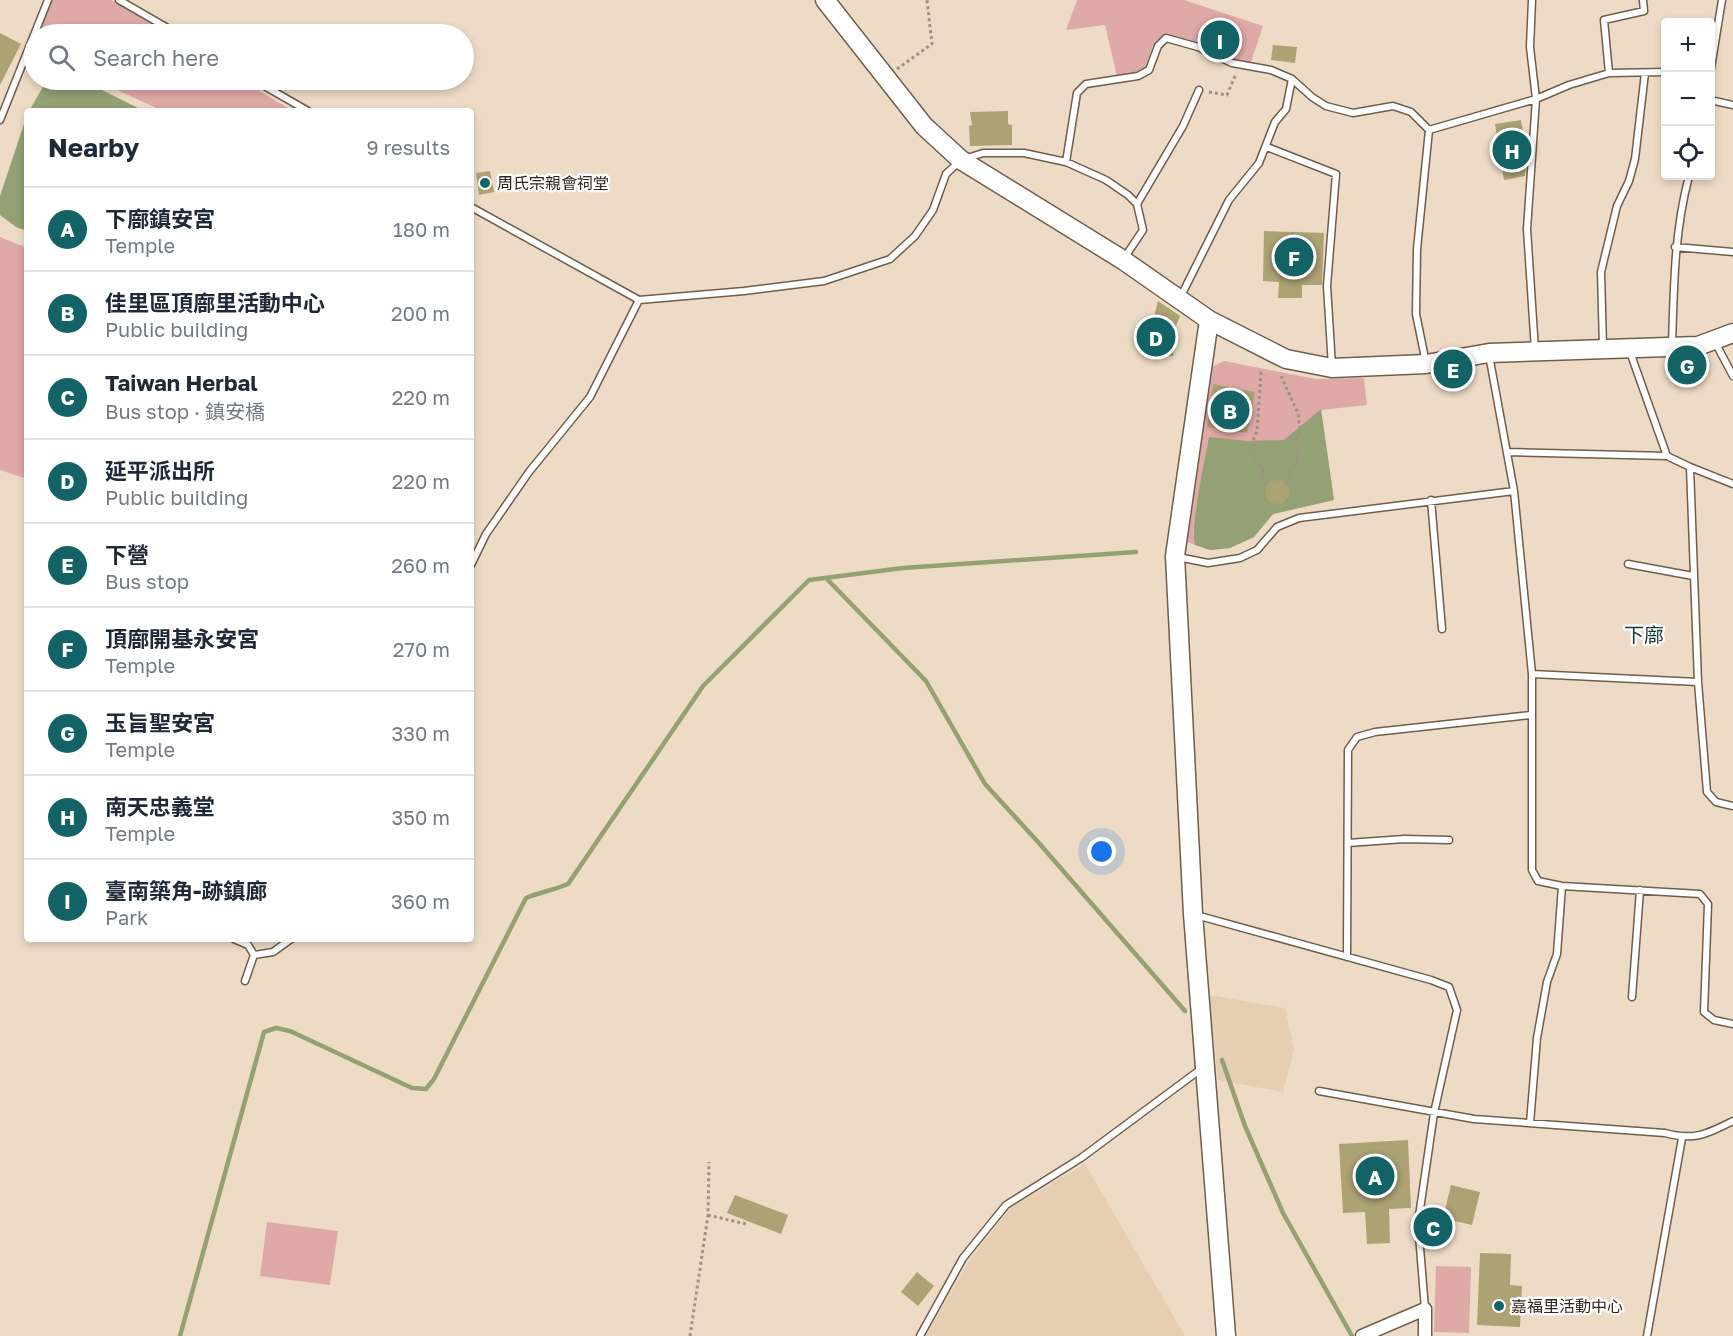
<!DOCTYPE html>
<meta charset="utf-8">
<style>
:root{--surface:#fff;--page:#f2f2f3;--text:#1f2937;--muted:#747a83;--line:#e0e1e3;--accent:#136366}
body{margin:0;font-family:"Golos Text","Noto Sans TC",sans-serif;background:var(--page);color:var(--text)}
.controls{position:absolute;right:18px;top:18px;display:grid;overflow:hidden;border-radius:6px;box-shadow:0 3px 9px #0003}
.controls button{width:54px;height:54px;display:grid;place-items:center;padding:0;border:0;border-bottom:2px solid var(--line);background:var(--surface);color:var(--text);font:30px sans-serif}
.you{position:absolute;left:1102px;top:852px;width:21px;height:21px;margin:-15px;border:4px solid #fff;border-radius:50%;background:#1a73e8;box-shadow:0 0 0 9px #1a73e833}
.badge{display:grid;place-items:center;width:39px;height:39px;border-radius:50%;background:var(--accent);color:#fff;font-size:20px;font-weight:700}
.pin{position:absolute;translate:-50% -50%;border:3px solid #fff;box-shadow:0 2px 6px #0006}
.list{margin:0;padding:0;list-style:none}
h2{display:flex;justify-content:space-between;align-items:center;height:78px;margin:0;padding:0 24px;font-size:26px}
h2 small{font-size:20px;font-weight:400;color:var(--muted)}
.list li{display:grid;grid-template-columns:39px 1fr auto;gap:18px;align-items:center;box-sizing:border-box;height:84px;padding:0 24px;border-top:2px solid var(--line)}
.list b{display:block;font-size:22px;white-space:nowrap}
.list p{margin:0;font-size:20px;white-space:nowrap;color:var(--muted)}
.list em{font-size:20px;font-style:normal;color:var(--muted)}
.icon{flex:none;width:33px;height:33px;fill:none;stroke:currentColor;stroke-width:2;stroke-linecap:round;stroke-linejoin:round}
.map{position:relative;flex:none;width:1733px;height:1336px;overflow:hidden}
.search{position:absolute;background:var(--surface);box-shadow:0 3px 9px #0003;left:24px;top:24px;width:450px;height:66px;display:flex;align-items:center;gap:15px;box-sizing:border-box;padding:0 21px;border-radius:33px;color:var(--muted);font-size:22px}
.panel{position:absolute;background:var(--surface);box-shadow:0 3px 9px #0003;left:24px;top:108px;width:450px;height:834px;border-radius:6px}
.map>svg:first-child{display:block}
.built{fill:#e5ceb2}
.green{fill:#dea9a6}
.water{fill:#93a174}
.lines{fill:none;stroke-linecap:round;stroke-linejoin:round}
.stream{stroke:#93a174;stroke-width:4.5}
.building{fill:#aca273}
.lane-casing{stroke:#6e5e4b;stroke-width:9}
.street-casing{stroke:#6e5e4b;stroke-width:15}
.secondary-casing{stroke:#6e5e4b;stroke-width:21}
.path{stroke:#a09282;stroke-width:3;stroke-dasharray:3 3;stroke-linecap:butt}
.lane{stroke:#fff;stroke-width:6}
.street{stroke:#fff;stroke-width:12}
.secondary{stroke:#fff;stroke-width:18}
.poi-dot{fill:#136366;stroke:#fff;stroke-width:2}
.labels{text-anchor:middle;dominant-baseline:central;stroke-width:4.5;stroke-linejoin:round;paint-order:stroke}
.poi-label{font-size:16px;fill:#2d261e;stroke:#fff;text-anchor:start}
.quarter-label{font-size:20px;fill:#16393a;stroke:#fff}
</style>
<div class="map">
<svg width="1733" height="1336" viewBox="0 0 1733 1336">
<rect width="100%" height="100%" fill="#eedbc5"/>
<!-- built -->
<path class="built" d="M1209,995L1285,1008L1294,1049L1283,1092L1218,1080Z
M1085,1164L1185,1336H926L969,1261L1010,1208Z"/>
<!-- green -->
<path class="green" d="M51,0H111L167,34H38Z
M1077,0H1184L1263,26L1251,62L1233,60L1202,44L1163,35L1153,45L1145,68L1134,74L1117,76L1105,25L1066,30Z
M95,80H241L293,111H163Z
M0,237L27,248V479L0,470Z
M1224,361L1316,379L1364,378L1367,405L1321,410L1334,500L1273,514L1254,537L1230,548L1210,550L1187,542L1198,436L1208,369Z
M267,1222L338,1231L330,1285L260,1276Z
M1436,1266L1471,1267L1469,1333L1434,1332Z"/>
<!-- water -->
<path class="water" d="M47,80H82L144,111H29Z
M27,115V231L16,227L0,215V196Z
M1321,409L1334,500L1273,514L1254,537L1230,548L1210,550L1195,545C1190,526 1205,461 1209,437L1247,441L1284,440Z"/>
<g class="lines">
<!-- stream -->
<path class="stream" d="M826,578L926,681L985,784L1038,842L1185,1011
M1222,1060L1245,1126L1283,1213L1352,1336
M180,1336L264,1032L276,1028L290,1031L412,1088L426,1089L434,1079L526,898C540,892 554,890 568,884L703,686L809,580L903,568L1136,552"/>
</g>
<!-- building -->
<path class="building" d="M0,33L21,44L0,85Z
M1273,45L1297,47L1295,63L1271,60Z
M1008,111V124L1012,125V145L970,146L969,126L972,125L970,112Z
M1521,120L1527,157L1525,176L1504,180L1495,124Z
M490,171L494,192L479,195L476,173Z
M1264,231L1324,233L1322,285H1302V298H1278L1279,282L1263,281Z
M1158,301L1180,316L1175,328L1173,356L1158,355L1159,347L1137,345L1139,323L1152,325Z
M1213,384L1255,392L1247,433L1207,427Z
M1265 492a12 12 0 1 1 24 0a12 12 0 1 1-24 0Z
M1408,1140L1411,1208L1389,1209L1390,1243L1367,1244L1365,1212L1343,1213L1339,1144Z
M1451,1185L1480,1192L1472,1225L1443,1218Z
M735,1195L788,1215L781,1234L727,1213Z
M1480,1253L1511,1254L1510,1285L1522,1286L1520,1327L1477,1325Z
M917,1272L934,1286L918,1306L901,1292Z"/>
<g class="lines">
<defs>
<path id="lane" d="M119,0L178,34
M1609,73L1604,20L1644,11L1643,0
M1710,74L1722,0
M254,80L308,111
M1710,100L1733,105
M0,120L48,0
M1267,147L1336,174L1327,286L1332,366
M1066,162L1077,93L1086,84L1138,76L1149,70L1158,46L1166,38L1198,47L1232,63L1271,70L1292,79L1312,97L1326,106L1353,113L1393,106L1411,112L1429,130
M1137,204L1183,126L1199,90
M471,207L639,300L744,291L824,281L890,259L915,236L933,210L946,174L961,160L983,153H1024L1066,162L1106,180L1128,195L1137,204L1143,230L1125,257
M1675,247L1733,252
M1180,298L1229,200L1259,163L1275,122L1286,109L1292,79
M1715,342L1733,376
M1672,345C1674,286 1674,233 1689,176
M1603,348L1601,272L1617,206L1629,181L1635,159L1645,73
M1535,350L1527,229L1536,99L1569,85L1609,73L1666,72
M1630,352L1667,456L1690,467L1733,484
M1489,355L1514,491L1532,674V870L1538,881L1562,886L1700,894L1708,904L1704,1012L1714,1020L1733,1024
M1426,363L1416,314L1417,249L1429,130L1536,99L1530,47L1532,0
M1507,452L1667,456
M1690,467L1698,682L1707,792L1716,802L1733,806
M1431,500L1442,629
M1178,557L1208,563L1240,558L1257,550L1277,527L1299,518L1514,491
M1628,564L1693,576
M471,565L486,534L529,472L590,397L639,300
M1532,674L1698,682
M1348,843L1404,839L1449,840
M1196,915L1431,980L1449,987L1457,1010L1434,1113L1418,1223L1425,1309
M234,939L248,945L254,955
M1347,957L1348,750L1357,737L1375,732L1531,715
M245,981L254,955L273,952L291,939
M1632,997L1640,890
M1319,1091L1474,1119L1665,1133C1694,1141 1707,1134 1733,1121
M1530,1123L1537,1038L1547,982L1557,954L1562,886
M920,1336L963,1258L1006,1205L1081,1158L1201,1069
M1647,1336L1682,1138"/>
<path id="street" d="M1362,1336L1425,1309V1336"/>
<path id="secondary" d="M825,0L924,126L961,160L1123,260L1209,320L1286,359L1332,368L1426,364L1489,353L1698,346L1733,333
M1209,320L1175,556L1193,914L1226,1336"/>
</defs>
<!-- lane casing -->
<use href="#lane" class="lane-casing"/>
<!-- street casing -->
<use href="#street" class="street-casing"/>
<!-- secondary casing -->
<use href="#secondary" class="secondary-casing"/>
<!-- path -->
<path class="path" d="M897,69L932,44L927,0
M1209,92L1227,95L1236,74
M1261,372L1257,431L1253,441V454L1256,462L1263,469L1262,477L1268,484
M1281,376L1298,413L1300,432L1296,439L1297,465L1288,470L1291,480L1285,484
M708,1215L746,1224
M690,1336L708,1215L709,1162"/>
<!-- lane -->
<use href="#lane" class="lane"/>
<!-- street -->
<use href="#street" class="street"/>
<!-- secondary -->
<use href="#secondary" class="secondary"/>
</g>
<!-- markers -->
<g class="poi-dot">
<circle cx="485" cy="183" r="6"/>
<circle cx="1499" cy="1306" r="6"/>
</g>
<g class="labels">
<!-- poi labels -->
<g class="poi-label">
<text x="497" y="183">周氏宗親會祠堂</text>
<text x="1511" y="1306">嘉福里活動中心</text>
</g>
<!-- quarter labels -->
<g class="quarter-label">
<text x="1644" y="634">下廍</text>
</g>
</g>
</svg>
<div class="controls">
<button>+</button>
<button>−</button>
<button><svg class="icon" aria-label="locate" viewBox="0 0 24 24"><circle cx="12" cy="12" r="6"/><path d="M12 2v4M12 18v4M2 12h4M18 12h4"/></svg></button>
</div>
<div class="you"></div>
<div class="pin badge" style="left:1375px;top:1176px">A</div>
<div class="pin badge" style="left:1230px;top:410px">B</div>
<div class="pin badge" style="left:1433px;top:1227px">C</div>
<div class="pin badge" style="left:1156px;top:337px">D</div>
<div class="pin badge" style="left:1453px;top:369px">E</div>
<div class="pin badge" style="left:1294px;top:257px">F</div>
<div class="pin badge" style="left:1687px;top:365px">G</div>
<div class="pin badge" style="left:1512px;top:150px">H</div>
<div class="pin badge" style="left:1220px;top:40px">I</div>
<div class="search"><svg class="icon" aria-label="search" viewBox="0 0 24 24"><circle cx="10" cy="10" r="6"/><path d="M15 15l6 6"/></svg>Search here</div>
<section class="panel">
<h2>Nearby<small>9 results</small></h2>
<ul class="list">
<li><span class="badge">A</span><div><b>下廍鎮安宮</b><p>Temple</p></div><em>180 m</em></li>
<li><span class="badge">B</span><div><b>佳里區頂廍里活動中心</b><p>Public building</p></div><em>200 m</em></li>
<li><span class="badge">C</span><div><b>Taiwan Herbal</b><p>Bus stop · 鎮安橋</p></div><em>220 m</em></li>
<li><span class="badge">D</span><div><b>延平派出所</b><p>Public building</p></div><em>220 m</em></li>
<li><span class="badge">E</span><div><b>下營</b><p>Bus stop</p></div><em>260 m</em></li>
<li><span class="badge">F</span><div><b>頂廍開基永安宮</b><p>Temple</p></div><em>270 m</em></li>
<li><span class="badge">G</span><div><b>玉旨聖安宮</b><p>Temple</p></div><em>330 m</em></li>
<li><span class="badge">H</span><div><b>南天忠義堂</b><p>Temple</p></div><em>350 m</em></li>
<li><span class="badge">I</span><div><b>臺南築角-跡鎮廊</b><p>Park</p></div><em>360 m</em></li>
</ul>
</section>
</div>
